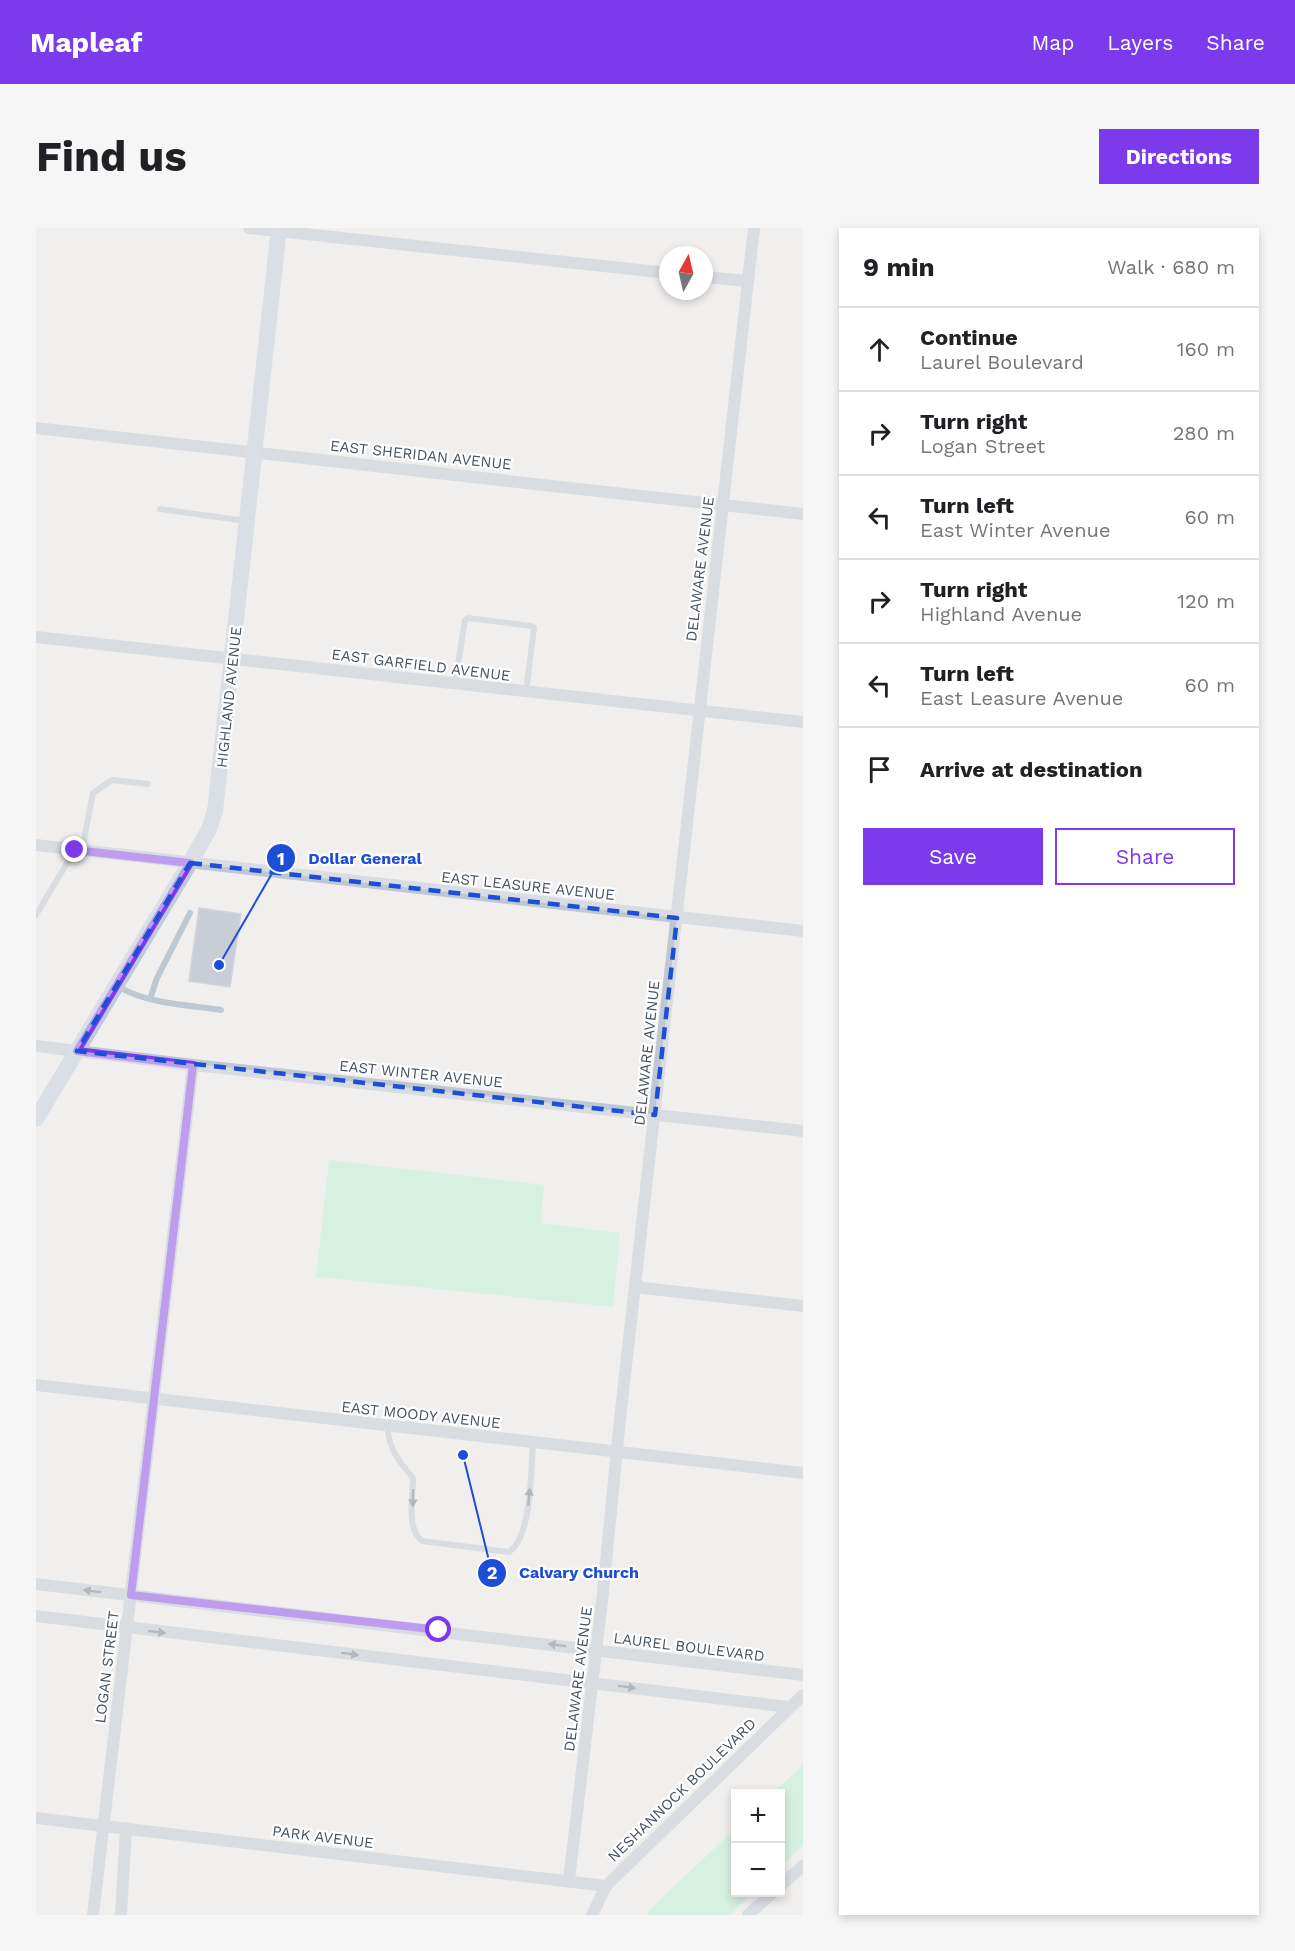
<!DOCTYPE html>
<meta charset="utf-8">
<style>
:root{--surface:#fff;--page:#f6f6f6;--text:#202124;--muted:#757577;--line:#e0e0e0;--accent:#7c3aed}
body{margin:0;font-family:"Work Sans",sans-serif;background:var(--page);color:var(--text)}
.controls{position:absolute;right:18px;bottom:18px;display:grid;overflow:hidden;border-radius:0px;box-shadow:0 3px 9px #0003}
.controls button{width:54px;height:54px;display:grid;place-items:center;padding:0;border:0;border-bottom:2px solid var(--line);background:var(--surface);color:var(--text);font:30px sans-serif}
.compass{position:absolute;left:623px;top:18px;width:54px;height:54px;border-radius:50%;background:var(--surface);box-shadow:0 3px 9px #0003;rotate:8deg}
.stop{position:absolute;width:18px;height:18px;margin:-14px;border:4px solid #7c3aed;border-radius:50%;background:#fff}
.stop.end{background:#7c3aed;border-color:#fff;box-shadow:0 2px 6px #0008}
.list{margin:0;padding:0;list-style:none}
h2{display:flex;justify-content:space-between;align-items:center;height:78px;margin:0;padding:0 24px;font-size:26px}
h2 small{font-size:20px;font-weight:400;color:var(--muted)}
.list li{display:grid;grid-template-columns:39px 1fr auto;gap:18px;align-items:center;box-sizing:border-box;height:84px;padding:0 24px;border-top:2px solid var(--line)}
.list b{display:block;font-size:22px;white-space:nowrap}
.list p{margin:0;font-size:20px;white-space:nowrap;color:var(--muted)}
.list em{font-size:20px;font-style:normal;color:var(--muted)}
.actions{display:flex;gap:12px;padding:18px 24px}
.actions a{flex:1;padding:14px 0;border:2px solid var(--accent);border-radius:0px;text-align:center;font-size:21px;color:var(--accent)}
.actions .main{background:var(--accent);color:#fff}
.icon{flex:none;width:33px;height:33px;fill:none;stroke:currentColor;stroke-width:2;stroke-linecap:round;stroke-linejoin:round}
.map{position:relative;flex:none;width:767px;height:1687px;overflow:hidden;border-radius:0px}
header{display:flex;align-items:center;gap:36px;box-sizing:border-box;height:84px;padding:0 30px;background:var(--accent);color:#fff}
header strong{font-size:28px}
nav{display:flex;gap:33px;margin-inline-start:auto;font-size:21px}
.intro{display:flex;align-items:center;justify-content:space-between;box-sizing:border-box;height:144px;padding:0 36px}
h1{margin:0;font-size:42px}
.button{padding:15px 27px;border-radius:0px;background:var(--accent);color:#fff;font-size:21px;font-weight:700}
main{display:flex;gap:36px;padding:0 36px}
aside{flex:1;background:var(--surface);border-radius:0px;box-shadow:0 3px 9px #0003}
.map>svg:first-child{display:block}
.green{fill:#b7f4d1}
.building{fill:#c9cdd5;stroke:#d1d4db;stroke-width:1.5}
.lines{fill:none;stroke-linecap:round;stroke-linejoin:round}
.lane{stroke:#bdc8d2;stroke-width:6}
.street{stroke:#bdc8d2;stroke-width:12}
.secondary{stroke:#becbda;stroke-width:16}
.oneway{fill:#687581}
.route{stroke:#7c3aed;stroke-width:8}
.marked{fill:none;stroke:#1d4ed8;stroke-width:4.5;stroke-dasharray:12 8;stroke-linejoin:round}
.labels{text-anchor:middle;dominant-baseline:central;stroke-width:4.5;stroke-linejoin:round;paint-order:stroke}
.street-label{font-size:15px;fill:#44515e;stroke:#fff}
.leader{fill:none;stroke:#1d4ed8;stroke-width:2}
.callout-dot{fill:#1d4ed8;stroke:#fff;stroke-width:2}
.mark-label{font-size:18px;text-anchor:middle;font-weight:bold;fill:#fff}
.callout-label{font-size:16px;text-anchor:middle;font-weight:bold;fill:#1d4ed8;stroke:#fff;stroke-width:4.5;stroke-linejoin:round;paint-order:stroke}
</style>
<header>
<strong>Mapleaf</strong>
<nav><a>Map</a><a>Layers</a><a>Share</a></nav>
</header>
<div class="intro"><h1>Find us</h1><a class="button">Directions</a></div>
<main>
<div class="map">
<svg width="767" height="1687" viewBox="0 0 767 1687">
<rect width="100%" height="100%" fill="#f1eeee"/>
<!-- green -->
<path class="green" d="M293,932L508,957L505,995L584,1005L577,1079L280,1049Z
M767,1537V1617L745,1638L744,1566L737,1565Z
M699,1601L700,1664L717,1665L694,1687H611L615,1680Z"/>
<!-- building -->
<path class="building" d="M163,680L205,686L194,759L153,753Z"/>
<g class="lines">
<!-- lane -->
<path class="lane" d="M124,281L210,293
M419,455L429,392L432,390L495,398L498,400L490,464
M46,622L57,565L76,552L112,556
M0,687L39,622
M83,759C112,776 152,777 185,782
M114,771L121,750L154,685
M352,1199C352,1221 363,1233 377,1250C377,1269 370,1300 386,1313L473,1324C496,1309 495,1241 497,1215"/>
<!-- street -->
<path class="street" d="M213,0L632,45
M668,49L712,53
M0,200L767,286
M0,409L767,494
M0,617L767,703
M0,818L157,837L767,903
M599,1059L767,1078
M0,1157L767,1245
M0,1356L767,1447
M0,1388L753,1479
M0,1590L570,1658
M533,1652L567,1364L584,1191L718,0
M744,1658L767,1638
M57,1687L157,837
M85,1687L90,1600
M556,1687L570,1658L767,1467
M712,1687L737,1664"/>
<!-- secondary -->
<path class="secondary" d="M0,891L154,635L173,601L179,583L243,0"/>
</g>
<!-- one-way arrows -->
<defs><path id="oneway-solid" d="M-6-.8H1V-3.2L6.5 0L1 3.2V.8H-6Z" transform="scale(1.5)"/></defs>
<g class="oneway">
<use href="#oneway-solid" transform="translate(493 1269) rotate(-85)"/>
<use href="#oneway-solid" transform="translate(377 1270) rotate(91)"/>
<use href="#oneway-solid" transform="translate(56 1363) rotate(-173)"/>
<use href="#oneway-solid" transform="translate(121 1404) rotate(7)"/>
<use href="#oneway-solid" transform="translate(521 1417) rotate(-173)"/>
<use href="#oneway-solid" transform="translate(314 1426) rotate(7)"/>
<use href="#oneway-solid" transform="translate(591 1459) rotate(7)"/>
</g>
<g class="lines">
<!-- route -->
<path class="route" d="M39,622L154,635L41,823L157,837L95,1367L403,1402"/>
</g>
<!-- marked area -->
<path d="M0 0H767V1687H0ZM154,635L641,690L619,887L41,823Z" fill="#f1eeee" fill-opacity=".55" fill-rule="evenodd"/>
<path class="marked" d="M154,635L641,690L619,887L41,823Z"/>
<g class="labels">
<!-- street labels -->
<g class="street-label">
<text transform="translate(385 227) rotate(6)">EAST SHERIDAN AVENUE</text>
<text transform="translate(664 341) rotate(-83)">DELAWARE AVENUE</text>
<text transform="translate(385 437) rotate(7)">EAST GARFIELD AVENUE</text>
<text transform="translate(193 469) rotate(-84)">HIGHLAND AVENUE</text>
<text transform="translate(492 658) rotate(6)">EAST LEASURE AVENUE</text>
<text transform="translate(611 825) rotate(-84)">DELAWARE AVENUE</text>
<text transform="translate(385 846) rotate(6)">EAST WINTER AVENUE</text>
<text transform="translate(385 1187) rotate(6)">EAST MOODY AVENUE</text>
<text transform="translate(653 1419) rotate(7)">LAUREL BOULEVARD</text>
<text transform="translate(71 1439) rotate(-83)">LOGAN STREET</text>
<text transform="translate(542 1451) rotate(-83)">DELAWARE AVENUE</text>
<text transform="translate(646 1562) rotate(-44)">NESHANNOCK BOULEVARD</text>
<text transform="translate(287 1609) rotate(7)">PARK AVENUE</text>
</g>
</g>
<!-- callouts -->
<path class="leader" d="M183 737L245 630M427 1227L456 1345"/>
<g class="callout-dot">
<circle cx="183" cy="737" r="6"/>
<circle cx="427" cy="1227" r="6"/>
<circle cx="245" cy="630" r="15"/>
<circle cx="456" cy="1345" r="15"/>
</g>
<g class="mark-label">
<text x="245" y="637">1</text>
<text x="456" y="1351">2</text>
</g>
<g class="callout-label">
<text x="329" y="636">Dollar General</text>
<text x="543" y="1350">Calvary Church</text>
</g>
</svg>
<div class="controls">
<button>+</button>
<button>−</button>
</div>
<svg class="compass" viewBox="-18 -18 36 36"><path d="M0-13l5 13h-10z" fill="#e53935"/><path d="M0 13l5-13h-10z" fill="#757577"/></svg>
<div class="stop" style="left:403px;top:1402px"></div>
<div class="stop end" style="left:39px;top:622px"></div>
</div>
<aside>
<h2>9 min<small>Walk · 680 m</small></h2>
<ul class="list">
<li><svg class="icon" aria-label="ahead" viewBox="0 0 24 24"><path d="M12 20V5M6 11l6-6 6 6"/></svg><div><b>Continue</b><p>Laurel Boulevard</p></div><em>160 m</em></li>
<li><svg class="icon" aria-label="right" viewBox="0 0 24 24"><path d="M7 20v-9h11M14 6l5 5-5 5"/></svg><div><b>Turn right</b><p>Logan Street</p></div><em>280 m</em></li>
<li><svg class="icon" aria-label="left" viewBox="0 0 24 24"><path d="M17 20v-9H6M10 6l-5 5 5 5"/></svg><div><b>Turn left</b><p>East Winter Avenue</p></div><em>60 m</em></li>
<li><svg class="icon" aria-label="right" viewBox="0 0 24 24"><path d="M7 20v-9h11M14 6l5 5-5 5"/></svg><div><b>Turn right</b><p>Highland Avenue</p></div><em>120 m</em></li>
<li><svg class="icon" aria-label="left" viewBox="0 0 24 24"><path d="M17 20v-9H6M10 6l-5 5 5 5"/></svg><div><b>Turn left</b><p>East Leasure Avenue</p></div><em>60 m</em></li>
<li><svg class="icon" aria-label="arrive" viewBox="0 0 24 24"><path d="M6 21V4h12l-3 4 3 4H6"/></svg><div><b>Arrive at destination</b></div></li>
</ul>
<div class="actions"><a class="main">Save</a><a>Share</a></div>
</aside>
</main>
